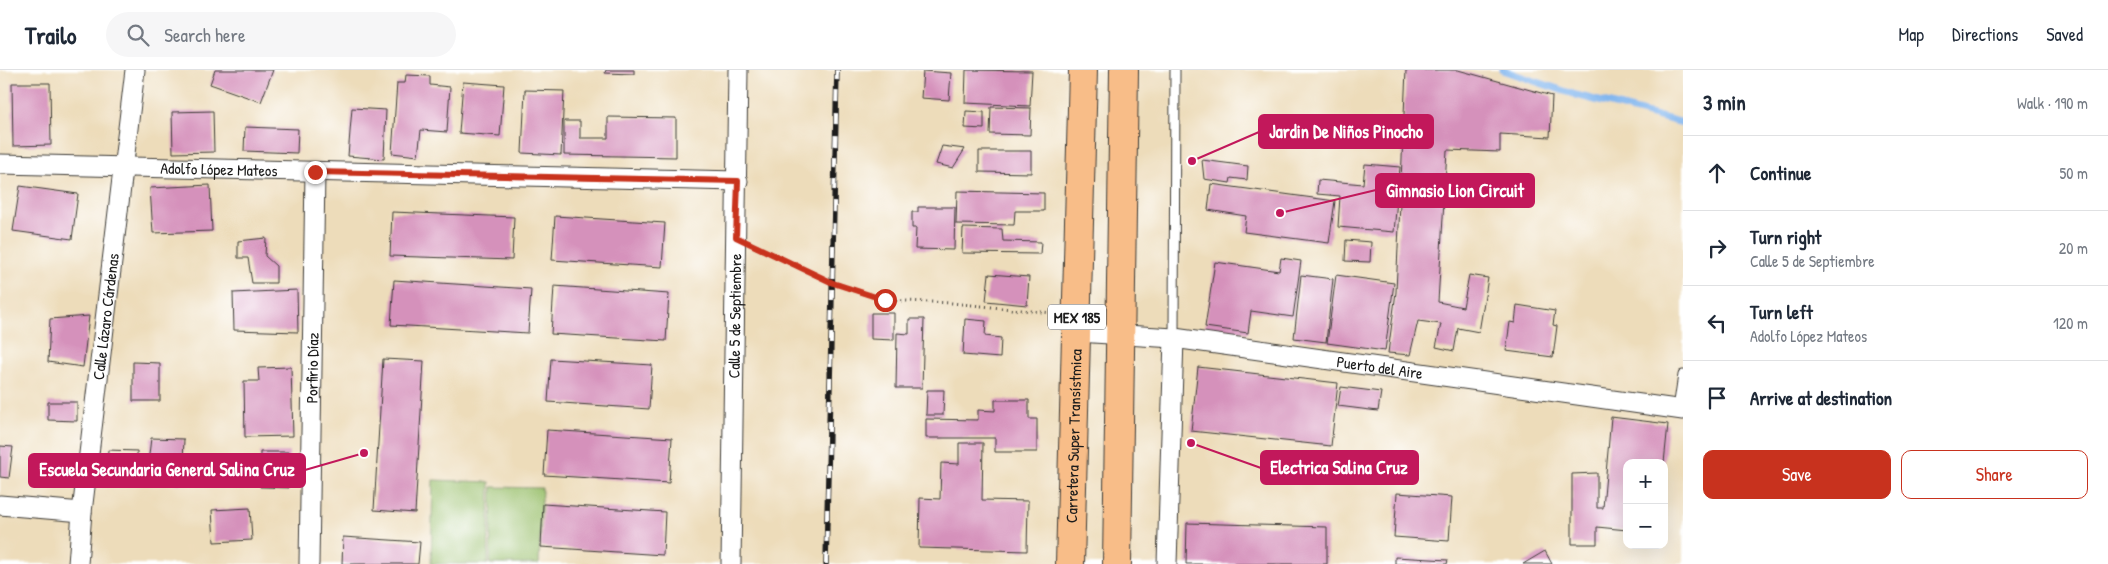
<!DOCTYPE html>
<meta charset="utf-8">
<style>
:root{--surface:#fff;--page:#f6f6f7;--text:#1f2937;--muted:#747a83;--line:#e0e1e3;--accent:#c8321e}
body{margin:0;font-family:"Patrick Hand",sans-serif;background:var(--page);color:var(--text)}
.controls{position:absolute;right:15px;bottom:15px;display:grid;overflow:hidden;border-radius:10px;box-shadow:0 5px 20px #0002}
.controls button{width:45px;height:45px;display:grid;place-items:center;padding:0;border:0;border-bottom:1px solid var(--line);background:var(--surface);color:var(--text);font:25px sans-serif}
.stop{position:absolute;width:15px;height:15px;margin:-11px;border:4px solid #c8321e;border-radius:50%;background:#fff}
.stop.end{background:#c8321e;border-color:#fff;box-shadow:0 1px 5px #0008}
.list{margin:0;padding:0;list-style:none}
h2{display:flex;justify-content:space-between;align-items:center;height:65px;margin:0;padding:0 20px;font-size:21px}
h2 small{font-size:16px;font-weight:400;color:var(--muted)}
.list li{display:grid;grid-template-columns:32px 1fr auto;gap:15px;align-items:center;box-sizing:border-box;height:75px;padding:0 20px;border-top:1px solid var(--line)}
.list b{display:block;font-size:19px;white-space:nowrap}
.list p{margin:0;font-size:16px;white-space:nowrap;color:var(--muted)}
.list em{font-size:16px;font-style:normal;color:var(--muted)}
.actions{display:flex;gap:10px;padding:15px 20px}
.actions a{flex:1;padding:11px 0;border:1px solid var(--accent);border-radius:10px;text-align:center;font-size:18px;color:var(--accent)}
.actions .main{background:var(--accent);color:#fff}
.icon{flex:none;width:28px;height:28px;fill:none;stroke:currentColor;stroke-width:2;stroke-linecap:round;stroke-linejoin:round}
.map{position:relative;flex:none;width:1683px;height:494px;overflow:hidden}
header{display:flex;align-items:center;gap:30px;box-sizing:border-box;height:70px;padding:0 25px;background:var(--surface);border-bottom:1px solid var(--line)}
header strong{font-size:24px}
nav{display:flex;gap:28px;margin-inline-start:auto;font-size:18px}
.search{width:350px;height:45px;background:var(--page);display:flex;align-items:center;gap:12px;box-sizing:border-box;padding:0 18px;border-radius:28px;color:var(--muted);font-size:19px}
main{display:flex}
aside{flex:1;background:var(--surface)}
.map>svg:first-child{display:block}
.green{fill:#9ac06c;stroke:#5b6e44}
.lines{fill:none;stroke-linecap:round;stroke-linejoin:round}
.stream{stroke:#80b5ee;stroke-width:7}
.building{fill:#d591bb}
.lane-casing{stroke:#3b3934;stroke-width:11}
.street-casing{stroke:#3b3934;stroke-width:21}
.primary-casing{stroke:#3b3934;stroke-width:30}
.path{stroke:#3b3934;stroke-width:3;stroke-dasharray:1 4;stroke-linecap:butt}
.lane{stroke:#fff;stroke-width:9}
.street{stroke:#fff;stroke-width:19}
.primary{stroke:#f8bd88;stroke-width:28}
.rail-casing{stroke:#1c1c1c;stroke-width:5.5}
.rail{stroke:#fff;stroke-width:4;stroke-dasharray:11;stroke-linecap:butt}
.route{stroke:#c8321e;stroke-width:6}
.labels{text-anchor:middle;dominant-baseline:central;stroke-width:4;stroke-linejoin:round;paint-order:stroke}
.shield{fill:#fff;stroke:#606060;stroke-width:1}
.shield-label{font-size:15px;font-weight:bold;fill:#1c1c1c}
.street-label{font-size:16px;fill:#1c1c1c;stroke:#fff}
.leader{fill:none;stroke:#c2185b;stroke-width:2}
.callout-dot{fill:#c2185b;stroke:#fff;stroke-width:2}
.callout{fill:#c2185b;stroke:#c2185b;stroke-width:2}
.callout-label{font-size:18px;text-anchor:middle;font-weight:bold;fill:#fff}
</style>
<header>
<strong>Trailo</strong>
<div class="search"><svg class="icon" aria-label="search" viewBox="0 0 24 24"><circle cx="10" cy="10" r="6"/><path d="M15 15l6 6"/></svg>Search here</div>
<nav><a>Map</a><a>Directions</a><a>Saved</a></nav>
</header>
<main>
<div class="map">
<svg width="1683" height="494" viewBox="0 0 1683 494">
<rect width="100%" height="100%" fill="#fff"/>
<filter id="ink" filterUnits="userSpaceOnUse"><feTurbulence type="fractalNoise" baseFrequency=".02" numOctaves="2"/><feDisplacementMap in="SourceGraphic" scale="10" xChannelSelector="R" yChannelSelector="G"/><feConvolveMatrix kernelMatrix="1 2 1 2 8 2 1 2 1" color-interpolation-filters="sRGB"/></filter>
<filter id="wash" filterUnits="userSpaceOnUse"><feTurbulence type="fractalNoise" baseFrequency=".0096" numOctaves="4" result="noise"/><feDisplacementMap in="SourceGraphic" scale="20" xChannelSelector="R" yChannelSelector="G"/><feGaussianBlur stdDeviation="1.12" result="paint"/><feColorMatrix in="noise" values="0 0 0 0 0 0 0 0 0 0 0 0 0 0 0 0 0 1.4 0 .05"/><feComposite in="paint" operator="in"/></filter>
<g filter="url(#wash)">
<rect width="100%" height="100%" fill="#eddcba"/>
<!-- green -->
<path class="green" d="M433,410L490,412L488,494H431Z
M492,417L542,418L539,494H490Z"/>
<g class="lines">
<!-- stream -->
<path class="stream" d="M1502,0L1576,25L1683,53"/>
</g>
<g id="blocks">
<!-- building -->
<path class="building" d="M215,0H273L261,32L210,14Z
M606,0H634V4L605,3Z
M966,0L1032,1L1030,36L965,33Z
M1406,0H1458L1552,26L1550,67L1500,64V82L1447,80L1438,232L1463,237L1469,205L1488,208L1479,262L1458,258L1454,281L1436,277L1441,254L1418,251L1410,285L1388,283L1396,222Z
M923,1L951,3L949,30L921,28Z
M406,5L430,6V15L450,17L447,62L421,60L418,86L392,83L397,13H405Z
M463,12L504,15L500,66L459,63Z
M12,13H50L51,75L13,76Z
M525,20L564,21L561,85L522,83Z
M991,37L1031,38L1030,65L990,64Z
M352,38L386,40L384,89L348,86Z
M213,41L214,82L173,83L172,42Z
M966,41L984,42V59L965,58Z
M608,47L676,48V87L564,85V51H580V68H608Z
M245,57L298,59L297,83L244,81Z
M942,76L965,79L953,98L936,94Z
M979,81H1031V103L979,102Z
M1202,90L1248,96L1247,110L1231,108L1230,113L1204,109Z
M1365,94L1400,97L1394,162L1338,157L1340,126L1317,124L1318,110L1363,114Z
M1211,114L1335,131L1329,173L1244,162L1246,146L1208,140Z
M210,115L212,161L153,163L150,118Z
M20,116L78,124L72,169L13,161Z
M957,121L1044,123V141H1015L1014,155L956,154Z
M918,137H955L954,180L915,179L916,158H912V142H918Z
M392,142L514,147L512,190L390,186Z
M555,146L665,153L662,197L552,190Z
M963,158L1002,159L1003,171L1041,172L1040,184L962,183Z
M266,168L265,186L276,196V213H252L248,188H238V171Z
M1346,170L1371,172L1370,192L1345,191Z
M1281,188L1301,191L1293,247L1251,241L1248,263L1205,257L1215,192L1279,201Z
M989,204L1029,207L1027,235L986,231Z
M1301,205L1333,209L1326,272L1294,268Z
M1336,205L1394,213L1385,281L1327,273Z
M394,210L531,219L528,263L391,255Z
M554,216L669,224L666,271L551,264Z
M297,220L298,262L234,260L233,223Z
M1517,235L1555,241L1553,255L1557,256L1553,287L1506,281L1510,252L1515,253Z
M871,243H894V270L871,269Z
M89,246L83,297L48,292L50,249Z
M909,249H924L922,318H896L897,263L909,264Z
M965,249L986,251L985,266L1001,268L1000,288L963,285Z
M383,289L424,291L415,443L374,440Z
M551,289L652,295L649,339L548,332Z
M133,292L160,293V331H133Z
M291,297L293,366L245,367L244,311H259L258,298Z
M1198,297L1338,313L1331,376L1191,361Z
M1341,317L1381,322L1378,341L1338,336Z
M927,320H944L943,345H926Z
M995,330H1029V349H1037V382H995V368H926V349L978,350V340L995,341Z
M48,332H77V351L48,350Z
M1611,347L1668,354L1664,393H1627V460L1597,457V474H1572V404L1597,403V438H1603Z
M547,360L672,368L669,413L544,405Z
M151,368L184,369L182,414L146,410Z
M959,373H983L982,430L1028,431L1027,481L919,478L920,428L940,429L941,393L959,394Z
M0,376L13,377L9,408L0,407Z
M108,380L137,381V399L107,398Z
M260,382H289V418L260,417Z
M1397,423L1452,427L1449,471L1394,467Z
M543,434L665,442L663,485L541,477Z
M250,438L252,470L214,472L212,440Z
M1187,453L1327,457V494H1186Z
M343,467L420,472L418,494H342Z
M1545,481L1552,494H1523Z
M1395,487L1448,490L1447,494H1395Z"/>
</g>
</g>
<g filter="url(#ink)">
<use href="#blocks" fill-opacity="0" stroke="#3b3934" stroke-width="1"/>
<g class="lines">
<defs>
<path id="lane" d="M1174,268L1175,0
M1678,339L1683,305"/>
<g id="street">
<path id="s1" d="M0,94L738,111"/>
<path id="s2" d="M1077,262L1174,268L1683,340"/>
<path d="M0,435L82,442"/>
<path id="s3" d="M78,494L82,442L135,0"/>
<path id="s4" d="M309,494L315,102"/>
<path id="s5" d="M731,494L738,0"/>
<path d="M1167,494L1174,268"/>
</g>
<g id="primary">
<path id="s6" d="M1070,494L1083,0"/>
<path d="M1117,494L1124,0"/>
</g>
</defs>
<!-- lane casing -->
<use href="#lane" class="lane-casing"/>
<!-- street casing -->
<use href="#street" class="street-casing"/>
<!-- primary casing -->
<use href="#primary" class="primary-casing"/>
<!-- path -->
<path class="path" d="M757,177L833,213L885,230L952,233L1052,243"/>
<!-- lane -->
<use href="#lane" class="lane"/>
<!-- street -->
<use href="#street" class="street"/>
<!-- primary -->
<use href="#primary" class="primary"/>
<defs>
<path id="rail" d="M826,494L837,0"/>
</defs>
<!-- rail casing -->
<use href="#rail" class="rail-casing"/>
<!-- rail -->
<use href="#rail" class="rail"/>
</g>
</g>
<g class="lines" filter="url(#ink)">
<!-- route -->
<path class="route" d="M315,102L738,111L736,167L833,213L885,230"/>
</g>
<g class="labels">
<!-- shield labels -->
<rect class="shield" x="1048" y="234.5" width="58" height="25" rx="4"/>
<g class="shield-label">
<text x="1077" y="247">MEX 185</text>
</g>
<!-- street labels -->
<g class="street-label">
<text stroke="none"><textPath href="#s1" startOffset="219">Adolfo López Mateos</textPath></text>
<text stroke="none"><textPath href="#s3" startOffset="249">Calle Lázaro Cárdenas</textPath></text>
<text stroke="none"><textPath href="#s5" startOffset="248">Calle 5 de Septiembre</textPath></text>
<text stroke="none"><textPath href="#s2" startOffset="305">Puerto del Aire</textPath></text>
<text stroke="none"><textPath href="#s4" startOffset="196">Porfirio Díaz</textPath></text>
<text stroke="none"><textPath href="#s6" startOffset="128">Carretera Super Transístmica</textPath></text>
</g>
</g>
<!-- callouts -->
<path class="leader" d="M1192 91L1259 62M1280 143L1376 120M1191 373L1261 398M364 383L305 400"/>
<g class="callout-dot">
<circle cx="1192" cy="91" r="5"/>
<circle cx="1280" cy="143" r="5"/>
<circle cx="1191" cy="373" r="5"/>
<circle cx="364" cy="383" r="5"/>
</g>
<g class="callout">
<rect x="1259" y="45" width="174" height="33" rx="5"/>
<rect x="1376" y="104" width="158" height="33" rx="5"/>
<rect x="1261" y="381" width="157" height="33" rx="5"/>
<rect x="29" y="384" width="276" height="33" rx="5"/>
</g>
<g class="callout-label">
<text x="1346" y="68">Jardin De Niños Pinocho</text>
<text x="1455" y="127">Gimnasio Lion Circuit</text>
<text x="1339" y="404">Electrica Salina Cruz</text>
<text x="167" y="406">Escuela Secundaria General Salina Cruz</text>
</g>
</svg>
<div class="controls">
<button>+</button>
<button>−</button>
</div>
<div class="stop" style="left:885px;top:230px"></div>
<div class="stop end" style="left:315px;top:102px"></div>
</div>
<aside>
<h2>3 min<small>Walk · 190 m</small></h2>
<ul class="list">
<li><svg class="icon" aria-label="ahead" viewBox="0 0 24 24"><path d="M12 20V5M6 11l6-6 6 6"/></svg><div><b>Continue</b></div><em>50 m</em></li>
<li><svg class="icon" aria-label="right" viewBox="0 0 24 24"><path d="M7 20v-9h11M14 6l5 5-5 5"/></svg><div><b>Turn right</b><p>Calle 5 de Septiembre</p></div><em>20 m</em></li>
<li><svg class="icon" aria-label="left" viewBox="0 0 24 24"><path d="M17 20v-9H6M10 6l-5 5 5 5"/></svg><div><b>Turn left</b><p>Adolfo López Mateos</p></div><em>120 m</em></li>
<li><svg class="icon" aria-label="arrive" viewBox="0 0 24 24"><path d="M6 21V4h12l-3 4 3 4H6"/></svg><div><b>Arrive at destination</b></div></li>
</ul>
<div class="actions"><a class="main">Save</a><a>Share</a></div>
</aside>
</main>
